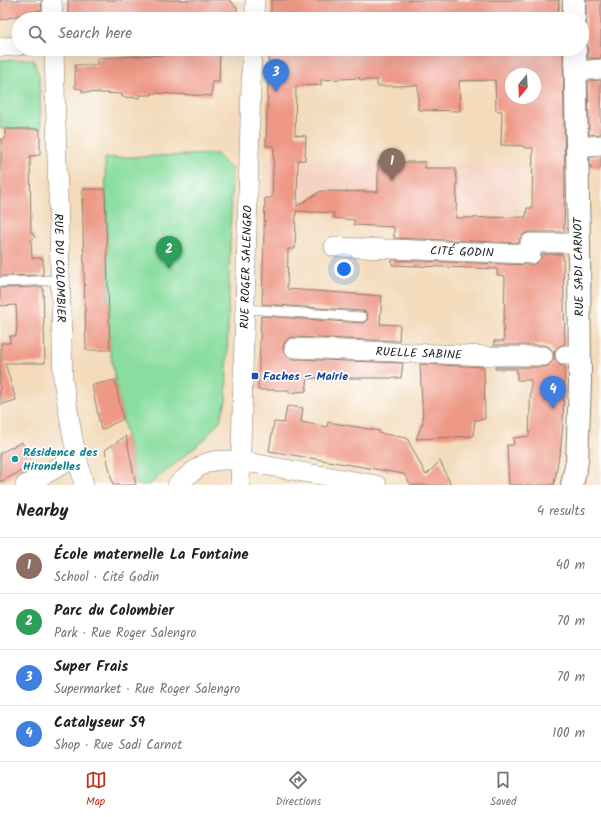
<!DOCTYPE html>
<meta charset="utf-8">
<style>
:root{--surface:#fff;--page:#f6f6f6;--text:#202124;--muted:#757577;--line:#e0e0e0;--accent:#c8321e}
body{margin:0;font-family:Kalam,sans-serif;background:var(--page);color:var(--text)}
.compass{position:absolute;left:505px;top:68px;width:36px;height:36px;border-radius:50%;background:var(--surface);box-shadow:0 4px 16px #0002;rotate:198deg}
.you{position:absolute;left:344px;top:269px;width:14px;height:14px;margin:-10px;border:3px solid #fff;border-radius:50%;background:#1a73e8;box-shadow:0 0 0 6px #1a73e833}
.badge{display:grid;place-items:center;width:26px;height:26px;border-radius:50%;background:var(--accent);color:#fff;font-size:13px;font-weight:700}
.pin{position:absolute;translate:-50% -33px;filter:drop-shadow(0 1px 2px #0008)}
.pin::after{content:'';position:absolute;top:21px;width:14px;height:12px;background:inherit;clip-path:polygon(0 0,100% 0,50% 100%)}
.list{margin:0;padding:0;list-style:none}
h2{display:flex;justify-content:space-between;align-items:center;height:52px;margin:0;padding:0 16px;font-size:17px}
h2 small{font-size:13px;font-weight:400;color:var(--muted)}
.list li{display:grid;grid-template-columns:26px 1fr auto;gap:12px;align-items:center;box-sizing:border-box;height:56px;padding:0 16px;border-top:1px solid var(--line)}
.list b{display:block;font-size:15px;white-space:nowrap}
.list p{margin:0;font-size:13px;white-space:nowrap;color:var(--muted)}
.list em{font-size:13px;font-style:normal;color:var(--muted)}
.icon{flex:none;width:22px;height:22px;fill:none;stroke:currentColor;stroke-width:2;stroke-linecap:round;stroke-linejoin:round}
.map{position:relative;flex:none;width:601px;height:485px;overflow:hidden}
.search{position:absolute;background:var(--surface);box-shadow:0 4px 16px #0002;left:12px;right:12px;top:12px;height:44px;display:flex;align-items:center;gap:10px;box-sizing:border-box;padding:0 14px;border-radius:22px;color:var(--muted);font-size:15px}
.sheet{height:276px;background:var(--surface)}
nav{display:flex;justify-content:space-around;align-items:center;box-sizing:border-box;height:56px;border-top:1px solid var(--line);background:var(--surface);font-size:11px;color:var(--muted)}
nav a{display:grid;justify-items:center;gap:2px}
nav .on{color:var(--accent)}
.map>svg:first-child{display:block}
.built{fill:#f5d3c2}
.green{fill:#89dd9f;stroke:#527c5e}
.building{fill:#ee9886;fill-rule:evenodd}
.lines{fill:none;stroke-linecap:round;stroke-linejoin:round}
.service-casing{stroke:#887c6c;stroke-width:10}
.minor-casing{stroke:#887c6c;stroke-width:20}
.tertiary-casing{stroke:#887c6c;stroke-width:24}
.service{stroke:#fff;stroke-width:9}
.minor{stroke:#fff;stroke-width:19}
.tertiary{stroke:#fff;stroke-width:22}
.transit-dot{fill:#1a4fb4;stroke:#fff;stroke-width:1.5}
.culture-dot{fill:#0f9aa8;stroke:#fff;stroke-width:1.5}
.labels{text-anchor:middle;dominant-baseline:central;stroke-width:3.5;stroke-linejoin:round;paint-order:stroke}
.street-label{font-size:12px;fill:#1c1c1c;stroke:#fff}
.transit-label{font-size:12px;font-weight:bold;fill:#164399;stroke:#fff;text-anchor:start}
.culture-label{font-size:12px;font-weight:bold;fill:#0d838f;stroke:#fff;text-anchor:start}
</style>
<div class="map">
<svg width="601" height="485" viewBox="0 0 601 485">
<rect width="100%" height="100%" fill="#fff"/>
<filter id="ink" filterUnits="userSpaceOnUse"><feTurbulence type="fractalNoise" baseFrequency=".025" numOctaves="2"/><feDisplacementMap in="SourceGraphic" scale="8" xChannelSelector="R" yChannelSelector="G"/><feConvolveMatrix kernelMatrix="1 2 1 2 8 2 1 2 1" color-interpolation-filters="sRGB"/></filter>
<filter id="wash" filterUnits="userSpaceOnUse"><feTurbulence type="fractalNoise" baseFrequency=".012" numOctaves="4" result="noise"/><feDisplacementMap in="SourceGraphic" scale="16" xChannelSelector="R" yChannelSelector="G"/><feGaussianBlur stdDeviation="0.9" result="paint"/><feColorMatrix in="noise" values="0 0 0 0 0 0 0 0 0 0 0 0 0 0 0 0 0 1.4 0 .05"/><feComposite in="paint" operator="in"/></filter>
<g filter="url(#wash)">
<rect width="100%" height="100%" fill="#f3dbbb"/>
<!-- built -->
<path class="built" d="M266,160L519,164V218L446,217L264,210Z"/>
<!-- green -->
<path class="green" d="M33,59L39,76L41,128L0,129V60Z
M217,154L223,162L232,169L226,402L220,420L205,439L149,485H136L115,380L110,350L105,158Z"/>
<g id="blocks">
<!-- building -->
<path class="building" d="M0,0H41L42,10L0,20Z
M68,0H230L238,9L228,19H68Z
M271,0H559L558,17L505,19H500V16L412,19H271Z
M586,0H601V58L588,59V49L586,42Z
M269,49H456V51L486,49H563L565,184L564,232H530L524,234L520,238L519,243L394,238V227L354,225V220L334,218V213L296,211L295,249H288L287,289L382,296L380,324L400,325L399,341L294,337L289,338L285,342L283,348L284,353L288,357L294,359L403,363L401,378H308L306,391L289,393V390H258L261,316L362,323L367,321L368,317L366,312L362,311L262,304L265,198H272L274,146H266ZM511,74H535V98H511ZM360,78V80H377V86H397L418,85V110L460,111L459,81L495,80L496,111H502L501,145L524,146V148H533L532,208H527L526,217L456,218L457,179L455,168H425V162H378V192L321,191L297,206L298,160H305L306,136L295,135L296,86L321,85V80Z
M220,52L219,82H212V96L152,93V95H140V98L122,97V94L82,92V89L75,88V65H97V58Z
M601,80V134L589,135L588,81Z
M5,129H40V155L30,156L31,232L35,237L31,240L32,258H43V275L0,276V162H1V139H5Z
M601,156V168L590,167V157Z
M82,189H105L110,350H86Z
M542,254H563L565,344L559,346L555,350L554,355L556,361L560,365L565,366L563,423L560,455H559L554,485H509L507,445H514L513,438L529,436L531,380H517V369H495V367H543L548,366L553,361L554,356L553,351L549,347L543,345H494V341H504L503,320H504L505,276L497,275V269L392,265V260L531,265L537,263L541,259Z
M43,287L45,363H5L16,400L0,405V360H1V343H10V336H16L17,323L16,305L0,306V288Z
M420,364L484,367L485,419L475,420L473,436L416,439L423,422Z
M115,380L123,419L101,430L92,385Z
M287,406L303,408L301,422L327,427L328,422L380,431L379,433L407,438L426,475L440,461L451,485H411L404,474L269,451L274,422L284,423Z
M126,436L136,485H113L105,450Z
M22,442L33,465L0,482V453Z"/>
</g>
</g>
<g filter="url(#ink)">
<use href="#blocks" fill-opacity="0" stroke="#887c6c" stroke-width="1"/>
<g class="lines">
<defs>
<path id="service" d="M0,282L60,280
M245,309L362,317"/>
<g id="minor">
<path d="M52,0L53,19"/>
<path d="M255,19V0"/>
<path d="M0,47L19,46"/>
<path id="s1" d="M54,49L63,380L73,439L84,485"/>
<path d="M576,71L601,69"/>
<path d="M577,147L601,145"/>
<path id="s2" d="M334,247L531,254L530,243H579"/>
<path id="s3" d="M294,348L490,356H543"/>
<path d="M565,355H580"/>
<path d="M25,485L77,457"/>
<path d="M177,485C187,477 197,466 209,462C231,456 258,465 280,468C312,474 344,479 377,485"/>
<path id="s4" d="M240,485L252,49"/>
</g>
<path id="tertiary" d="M574,0V19
M572,485L577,462L580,383L579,243L575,49"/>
</defs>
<!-- service casing -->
<use href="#service" class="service-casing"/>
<!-- minor casing -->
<use href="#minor" class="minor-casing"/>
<!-- tertiary casing -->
<use href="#tertiary" class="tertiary-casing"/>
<!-- service -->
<use href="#service" class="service"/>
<!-- minor -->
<use href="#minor" class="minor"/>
<!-- tertiary -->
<use href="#tertiary" class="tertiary"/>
</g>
</g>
<!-- markers -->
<rect class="transit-dot" x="251" y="372" width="8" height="8" rx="2"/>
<circle class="culture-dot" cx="15" cy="459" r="4"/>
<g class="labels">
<!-- street labels -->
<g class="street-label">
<text stroke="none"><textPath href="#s2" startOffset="128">CITÉ GODIN</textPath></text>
<text stroke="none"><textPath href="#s4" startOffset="218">RUE ROGER SALENGRO</textPath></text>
<text transform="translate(579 267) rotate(-91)">RUE SADI CARNOT</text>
<text stroke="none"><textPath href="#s1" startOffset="219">RUE DU COLOMBIER</textPath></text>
<text stroke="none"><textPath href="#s3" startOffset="125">RUELLE SABINE</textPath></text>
</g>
<!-- transit labels -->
<g class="transit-label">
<text x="263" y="376">Faches – Mairie</text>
</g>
<!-- culture labels -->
<g class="culture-label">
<text x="23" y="452">Résidence des<tspan x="23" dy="14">Hirondelles</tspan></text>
</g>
</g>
</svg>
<svg class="compass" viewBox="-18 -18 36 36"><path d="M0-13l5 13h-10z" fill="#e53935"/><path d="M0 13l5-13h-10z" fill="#757577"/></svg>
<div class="you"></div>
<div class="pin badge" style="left:392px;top:181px;background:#8d6e63">1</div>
<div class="pin badge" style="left:169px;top:269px;background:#2e9e5b">2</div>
<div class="pin badge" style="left:276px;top:92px;background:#3f7fe0">3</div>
<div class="pin badge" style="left:553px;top:409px;background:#3f7fe0">4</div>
<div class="search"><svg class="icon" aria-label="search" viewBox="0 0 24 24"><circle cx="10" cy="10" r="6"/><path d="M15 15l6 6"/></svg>Search here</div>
</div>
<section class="sheet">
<h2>Nearby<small>4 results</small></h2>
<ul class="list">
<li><span class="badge" style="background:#8d6e63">1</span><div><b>École maternelle La Fontaine</b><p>School · Cité Godin</p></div><em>40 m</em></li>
<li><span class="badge" style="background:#2e9e5b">2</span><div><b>Parc du Colombier</b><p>Park · Rue Roger Salengro</p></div><em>70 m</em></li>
<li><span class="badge" style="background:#3f7fe0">3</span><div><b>Super Frais</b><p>Supermarket · Rue Roger Salengro</p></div><em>70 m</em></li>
<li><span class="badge" style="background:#3f7fe0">4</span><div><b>Catalyseur 59</b><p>Shop · Rue Sadi Carnot</p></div><em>100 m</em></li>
</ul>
</section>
<nav>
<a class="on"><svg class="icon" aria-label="map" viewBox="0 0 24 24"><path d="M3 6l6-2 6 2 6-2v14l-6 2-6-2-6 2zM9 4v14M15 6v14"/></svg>Map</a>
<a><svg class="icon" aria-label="directions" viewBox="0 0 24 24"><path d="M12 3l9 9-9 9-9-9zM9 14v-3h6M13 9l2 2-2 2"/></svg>Directions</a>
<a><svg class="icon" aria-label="saved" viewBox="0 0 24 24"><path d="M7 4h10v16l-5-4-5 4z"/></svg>Saved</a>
</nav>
